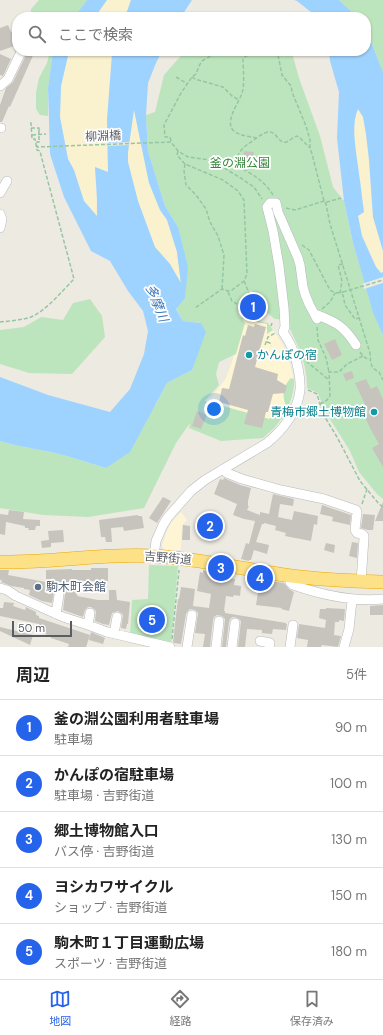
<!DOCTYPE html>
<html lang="ja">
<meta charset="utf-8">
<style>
:root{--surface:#fff;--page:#f6f6f6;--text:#222;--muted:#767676;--line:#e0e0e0;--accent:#2563eb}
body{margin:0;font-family:"DM Sans","Noto Sans JP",sans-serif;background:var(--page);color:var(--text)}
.scale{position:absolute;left:12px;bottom:10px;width:60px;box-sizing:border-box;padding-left:4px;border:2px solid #595d62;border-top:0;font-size:11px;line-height:14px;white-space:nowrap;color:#595d62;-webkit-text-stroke:3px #fff;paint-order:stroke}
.you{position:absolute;left:214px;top:409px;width:14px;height:14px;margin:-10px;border:3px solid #fff;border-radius:50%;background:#1a73e8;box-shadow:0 0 0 6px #1a73e833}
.badge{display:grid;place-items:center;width:26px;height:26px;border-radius:50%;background:var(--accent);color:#fff;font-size:13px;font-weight:700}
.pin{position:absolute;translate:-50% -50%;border:2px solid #fff;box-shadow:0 1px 4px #0006}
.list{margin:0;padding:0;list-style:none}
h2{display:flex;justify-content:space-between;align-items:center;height:52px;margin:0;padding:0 16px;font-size:17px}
h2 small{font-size:13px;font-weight:400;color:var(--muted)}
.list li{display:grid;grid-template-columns:26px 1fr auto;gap:12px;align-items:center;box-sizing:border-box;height:56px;padding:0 16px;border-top:1px solid var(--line)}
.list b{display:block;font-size:15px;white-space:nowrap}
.list p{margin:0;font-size:13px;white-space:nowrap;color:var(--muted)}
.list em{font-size:13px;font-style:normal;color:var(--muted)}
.icon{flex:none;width:22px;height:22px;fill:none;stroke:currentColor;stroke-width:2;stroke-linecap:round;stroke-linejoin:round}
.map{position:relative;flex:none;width:383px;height:647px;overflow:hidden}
.search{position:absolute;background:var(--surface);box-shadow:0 1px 3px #0004;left:12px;right:12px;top:12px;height:44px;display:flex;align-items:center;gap:10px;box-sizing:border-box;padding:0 14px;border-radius:16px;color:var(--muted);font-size:15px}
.sheet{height:332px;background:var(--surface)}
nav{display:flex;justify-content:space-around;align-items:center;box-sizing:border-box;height:56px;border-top:1px solid var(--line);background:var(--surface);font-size:11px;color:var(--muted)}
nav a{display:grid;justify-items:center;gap:2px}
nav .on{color:var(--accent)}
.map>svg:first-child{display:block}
.commercial{fill:#fef5d4}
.green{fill:#bce5bd}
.sand{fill:#faf1ce}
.water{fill:#9ed3ff;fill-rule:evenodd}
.pier{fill:#edeae1}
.building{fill:#c7c4be}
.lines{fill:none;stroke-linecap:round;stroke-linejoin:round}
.minor-casing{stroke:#b6b9be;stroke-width:10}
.highway-casing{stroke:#eda700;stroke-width:14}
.path{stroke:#95c6a4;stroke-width:1.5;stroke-dasharray:4 2;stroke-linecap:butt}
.minor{stroke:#fff;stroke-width:9}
.highway{stroke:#fde187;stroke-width:13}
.path-bridge{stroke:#95c6a4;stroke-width:1.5;stroke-dasharray:4 2;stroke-linecap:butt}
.culture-dot{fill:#0f9aa8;stroke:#fff;stroke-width:1.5}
.service-dot{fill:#5c6f8a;stroke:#fff;stroke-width:1.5}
.labels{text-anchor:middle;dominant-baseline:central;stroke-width:3.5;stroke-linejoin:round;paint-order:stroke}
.street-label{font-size:12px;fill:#595d62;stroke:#fff}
.park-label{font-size:12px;fill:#348639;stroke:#fff}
.culture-label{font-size:12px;fill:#0d838f;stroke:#fff;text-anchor:start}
.service-label{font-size:12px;fill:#4e5e75;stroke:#fff;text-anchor:start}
.water-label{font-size:13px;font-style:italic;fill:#3e79ba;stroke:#fff}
</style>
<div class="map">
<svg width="383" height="647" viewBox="0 0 383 647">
<rect width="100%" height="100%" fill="#edeae1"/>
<!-- commercial -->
<path class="commercial" d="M238,316L268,323L282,343L288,354L294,382V391L291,400L286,412L280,422L203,401L211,398L226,378L233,359Z
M181,512L187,520L182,525L181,550H164L162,545L167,531L171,523Z"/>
<!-- green -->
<path class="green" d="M39,0H87L74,17H31V9Z
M339,0H383V72L370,39L366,35V17H354L352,12Z
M50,51H53L48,88V116L40,115L36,109V93L39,78L47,63Z
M185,51H291L292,53L299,78L320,136L333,187L344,201L353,243L373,312L383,335V499L377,494L359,472L350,451L325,411L318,393L307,388C308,364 296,342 286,320L275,319L267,313L268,305L262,301L251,290C244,297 240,304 238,313L240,317L268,323L273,330L267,334V324L242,319L245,323L236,354L219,362L216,374L219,385L205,401L269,419L274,415L282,414L283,417L274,428L263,438L221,441L189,428L190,423L176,443L144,508L88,517L43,515L0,508V441C15,446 31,448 46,451C66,455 86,462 106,468L156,404L167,383L192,370L201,323L183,321L176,308L178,227L165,206L148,151L146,115L155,112L164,75Z
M90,299L102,316L105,337L72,374L29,373L0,364V330L24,327L41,317L63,320L73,303Z
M291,378L294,379C295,389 292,398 288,407H287C281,397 283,386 291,378Z
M149,565L178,566L171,645L130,635L132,600L148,599Z"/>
<!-- sand -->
<path class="sand" d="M107,0H131L125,17H95Z
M71,51H113L112,54L107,120L108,172L95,167L97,216L84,202L74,170L68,159L60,117L61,86L68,55Z
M134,109L149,183L160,210L167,220L177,252L181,284L170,264L155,248L138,201L128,162V152Z
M358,109L363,117L366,134L369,160L373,217L383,251V272L382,273L376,267L362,236L358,215L364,211C362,199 361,186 359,174C356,153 350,129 358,109Z"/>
<!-- water -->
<path class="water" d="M87,0H107L95,17H74Z
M131,0H192L181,17H125Z
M294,0H339L352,12L354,17H317L297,1Z
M366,35L370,39L383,72V251L373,217L369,160L366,134L363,117L358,109C350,126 357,155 359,174C361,186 362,199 364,212L358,216L362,236L376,267L381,273L383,272V335L373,313L353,243L344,201L337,138L339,92L330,61L329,51H366Z
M53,51H71L68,56L61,86L60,117L68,159L74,170L84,201L97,216V198L95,167L108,172L107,120L112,54L113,51H162L156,63L148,83L146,115L148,151L165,206L178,227L188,267L185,298L176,309L183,321L201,323L206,332L192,370L167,383L130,452L106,468C86,462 66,455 46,451C31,448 15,446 0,441V377L48,395L110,412L130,389L144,354L148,331L143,311L128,291L110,261L91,251L64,197L50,154L48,88ZM134,110L149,183L160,210L167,220L177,252L181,283L170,264L155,247L138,201L128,162V152Z"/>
<!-- pier -->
<path class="pier" d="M132,142L131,145L105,146V143Z
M383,277V283L364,289L362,284Z"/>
<!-- building -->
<path class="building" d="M8,25L11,32L17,29V45L0,51V28Z
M27,51H35L10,107L9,106L2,122H0V105L6,88L13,82L26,55Z
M0,54L11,59L3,76L0,75Z
M244,151L254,152L252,166L242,165Z
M255,324L266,327L255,367L278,374L277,380L287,386L285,393L273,394L268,412H266L262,428L244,424L248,410L219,402L222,388L229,389L243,335L245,336L248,325L254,327Z
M335,339L342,355L332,360L324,344Z
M352,371L354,378L346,381L343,374Z
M366,379L371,389L377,386L383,399V467L372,448L379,444L370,428L364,415L369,413L355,383Z
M197,411L207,415L201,429L192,426Z
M224,478L240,485L251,488L248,501V506H249L247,510L260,515V512L269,514L273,494L294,499L293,506L280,504L278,517L292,520L294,511L318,516L317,525L314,524L311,541L285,536L286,533L275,530L276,526L264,523V524H262L256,542L269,545L267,554L254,550L251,560H249V561L241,559L246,543L249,544L255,521L244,519L233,515L237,504L214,494L220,479L223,480Z
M163,497L171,501L157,523L149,518Z
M383,502V521H375Z
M322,505L351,515L350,525L332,521L333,517L320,514Z
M9,510L24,512L23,519L40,520V526H36L35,530H28L29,528H25V526L6,522L5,535L0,534V514L8,515Z
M363,514L375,515L373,530H368L361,528Z
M138,515V516H142L144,528L124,531L123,527L111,528L112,542H106L105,537H101L99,520Z
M183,525L190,526V540H182Z
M63,530L64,542L51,543V547L42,548L41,541L49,540L48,531Z
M352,542L358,543L357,558L349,556Z
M326,543L335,545L334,553L324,550Z
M91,568H108V581H79L77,596L98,600H109V590H116L117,600L130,602L128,624H127L126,629L121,628L123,615L121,613L118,611L112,613L109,625L103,624L95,621L96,611L94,609L91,607H88L85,610L83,617L63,610L65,593L63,591L60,589L56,590L54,592L52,603L42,601L29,595L30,590L24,589V588L11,586L1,582L2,580H0V570H9L8,575L46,582V570L72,569V570H91Z
M203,570L213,572L212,576L235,579L234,585L241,586L240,596L234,595L233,597L226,596L224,611H225V613L286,623V624H287L286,630L273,629L272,634L262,633V630L247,629L245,647H238L241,621L238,618L233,617L230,619L229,622L226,647H222L225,619L222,616L217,615L214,617L213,620L210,647H203L205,634L195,633L198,613L195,610L190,609L188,611L186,614L181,644L174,643L173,642L176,615L178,599H179L181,587L195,589L193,606L209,608L211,594L197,591L200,572L203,573Z
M260,579L284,583L289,589L294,592L289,611L281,609L282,608L256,605Z
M4,602L14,603L13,606L25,610L26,607L36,612V615L39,616V618L90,635L86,647H68L69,644L51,638V636L36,631L39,624L0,616V608H3Z
M383,605V615H370V606Z
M326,608L345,609L344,621L339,620V622H335L334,635L341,636L338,647L322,645L321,647H307L308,640L297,638L299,624L325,628L326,620L319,618L320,609H326Z
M0,627L33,635L30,645L0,631Z
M91,632L105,638L103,644L89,640Z"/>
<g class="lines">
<defs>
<path id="minor" d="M0,86L8,79L21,52
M0,128H1
M0,193L7,181
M0,214L2,219L0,228
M315,314C336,322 344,326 356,345
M223,469L227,473L242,479L281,490L324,499L356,510L357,512L355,530L357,533L362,534L364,536V538L361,582
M154,556L156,541L163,525L168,517L191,491L205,480L267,443C283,430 298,411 300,390C301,379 297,361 293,351C291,344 287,338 283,332L285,327L284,308L279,266L273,231L267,207L270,203H276L278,212L298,258L300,265L303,287L305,294L309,304L317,319
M289,575L290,582L293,585C322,595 352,602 383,599
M0,588L7,590L16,596L63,617L88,625L107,632L170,647
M56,614L59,595
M88,625L90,613
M114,634L117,617
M260,641L270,643L269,647
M187,647L192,615
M216,647L219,621
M232,647L235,623
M290,647L293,625
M344,647L349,629L352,600"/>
<path id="highway" d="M0,562C52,563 103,553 154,556C201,559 246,570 292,576C322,580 353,581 383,582"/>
</defs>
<!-- minor casing -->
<use href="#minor" class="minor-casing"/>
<!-- highway casing -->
<use href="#highway" class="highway-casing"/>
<!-- path -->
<path class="path" d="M274,51L278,55L282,75L291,86L292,92L306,126L310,140V148L312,154L324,201L326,204L330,224L370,353C371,362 369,367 379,372L383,380
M176,77L188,84
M192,77L195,79L223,87L232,96L239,100
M31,128H39V130
M32,135L46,134
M257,138C251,137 244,136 239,134C220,127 238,105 242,93C245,85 243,68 243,59L246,56L264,51
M39,141V142H37V147L171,142L178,151L188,157L211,160L239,177L254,187L262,199
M171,141L170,137H165L164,125L181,93L192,77L196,74L199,66L202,61L219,51
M178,151L177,155L185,164L223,180L238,191L244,200L247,274L244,281L232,290L228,291L222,289L195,308
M185,164L184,171L186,185L196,195L206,209L210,222L218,236L224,255L222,289
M273,195C269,188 263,182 256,177C252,174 245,171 241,167C233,158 240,150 248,144C253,141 263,132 269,132C276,131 279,144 286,142C290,141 293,137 297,136L300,138L310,148
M286,208L295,210L324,201L327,202L341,198
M302,245L309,250L330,290L335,293L343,292
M343,264L338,265L342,281L340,293L343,295L345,305L355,319L359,318
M244,281L251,298V309
M228,292L232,301L242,307
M322,309L330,302L335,293
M0,322C10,321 22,320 31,317C46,311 63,290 74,279L43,163L40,151L37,150L35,139H32L31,123H29
M271,326L272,323
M317,327L318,340L326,358L329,372
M267,342L270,343L271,346
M265,345L268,337L275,333
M360,352L363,356L369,360
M306,361L329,380
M308,390L317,394L323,414L337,437L360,481L379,504L383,507
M320,404L327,400L330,396L329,372H339L347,364L363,356
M362,504L367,489
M172,639L179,570"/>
<!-- minor -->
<use href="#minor" class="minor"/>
<!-- highway -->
<use href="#highway" class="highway"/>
<!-- path-bridge -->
<path class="path-bridge" d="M39,130V141
M343,292L383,280"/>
</g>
<!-- markers -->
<g class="culture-dot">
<circle cx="249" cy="355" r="4"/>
<circle cx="374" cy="412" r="4"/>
</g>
<circle class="service-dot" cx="38" cy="587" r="4"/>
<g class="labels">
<!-- street labels -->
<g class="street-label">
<text transform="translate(103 136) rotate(-2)">柳淵橋</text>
<text transform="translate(168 558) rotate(5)">吉野街道</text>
</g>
<!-- park labels -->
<g class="park-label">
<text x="240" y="163">釜の淵公園</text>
</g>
<!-- culture labels -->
<g class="culture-label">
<text x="257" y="355">かんぽの宿</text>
<text x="366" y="412" text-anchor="end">青梅市郷土博物館</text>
</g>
<!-- service labels -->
<g class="service-label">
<text x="46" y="587">駒木町会館</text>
</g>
<!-- water labels -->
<g class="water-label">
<text transform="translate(157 303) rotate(68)">多摩川</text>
</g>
</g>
</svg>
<div class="scale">50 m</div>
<div class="you"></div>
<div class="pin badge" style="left:253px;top:307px">1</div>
<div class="pin badge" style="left:210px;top:526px">2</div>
<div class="pin badge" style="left:221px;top:568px">3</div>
<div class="pin badge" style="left:260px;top:578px">4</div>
<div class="pin badge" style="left:152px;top:620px">5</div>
<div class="search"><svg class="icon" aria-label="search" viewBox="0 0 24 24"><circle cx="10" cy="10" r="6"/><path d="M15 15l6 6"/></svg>ここで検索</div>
</div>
<section class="sheet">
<h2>周辺<small>5件</small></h2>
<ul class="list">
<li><span class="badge">1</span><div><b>釜の淵公園利用者駐車場</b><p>駐車場</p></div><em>90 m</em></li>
<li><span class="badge">2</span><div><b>かんぽの宿駐車場</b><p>駐車場 · 吉野街道</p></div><em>100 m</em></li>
<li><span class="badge">3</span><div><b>郷土博物館入口</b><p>バス停 · 吉野街道</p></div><em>130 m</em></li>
<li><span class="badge">4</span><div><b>ヨシカワサイクル</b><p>ショップ · 吉野街道</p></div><em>150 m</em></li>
<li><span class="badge">5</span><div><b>駒木町１丁目運動広場</b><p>スポーツ · 吉野街道</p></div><em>180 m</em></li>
</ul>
</section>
<nav>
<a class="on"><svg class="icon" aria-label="map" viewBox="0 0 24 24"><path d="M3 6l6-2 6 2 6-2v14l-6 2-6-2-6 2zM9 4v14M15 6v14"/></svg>地図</a>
<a><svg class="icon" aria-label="directions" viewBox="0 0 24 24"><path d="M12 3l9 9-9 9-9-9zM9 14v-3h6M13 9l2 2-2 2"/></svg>経路</a>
<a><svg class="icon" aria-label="saved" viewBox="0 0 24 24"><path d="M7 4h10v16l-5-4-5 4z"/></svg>保存済み</a>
</nav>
